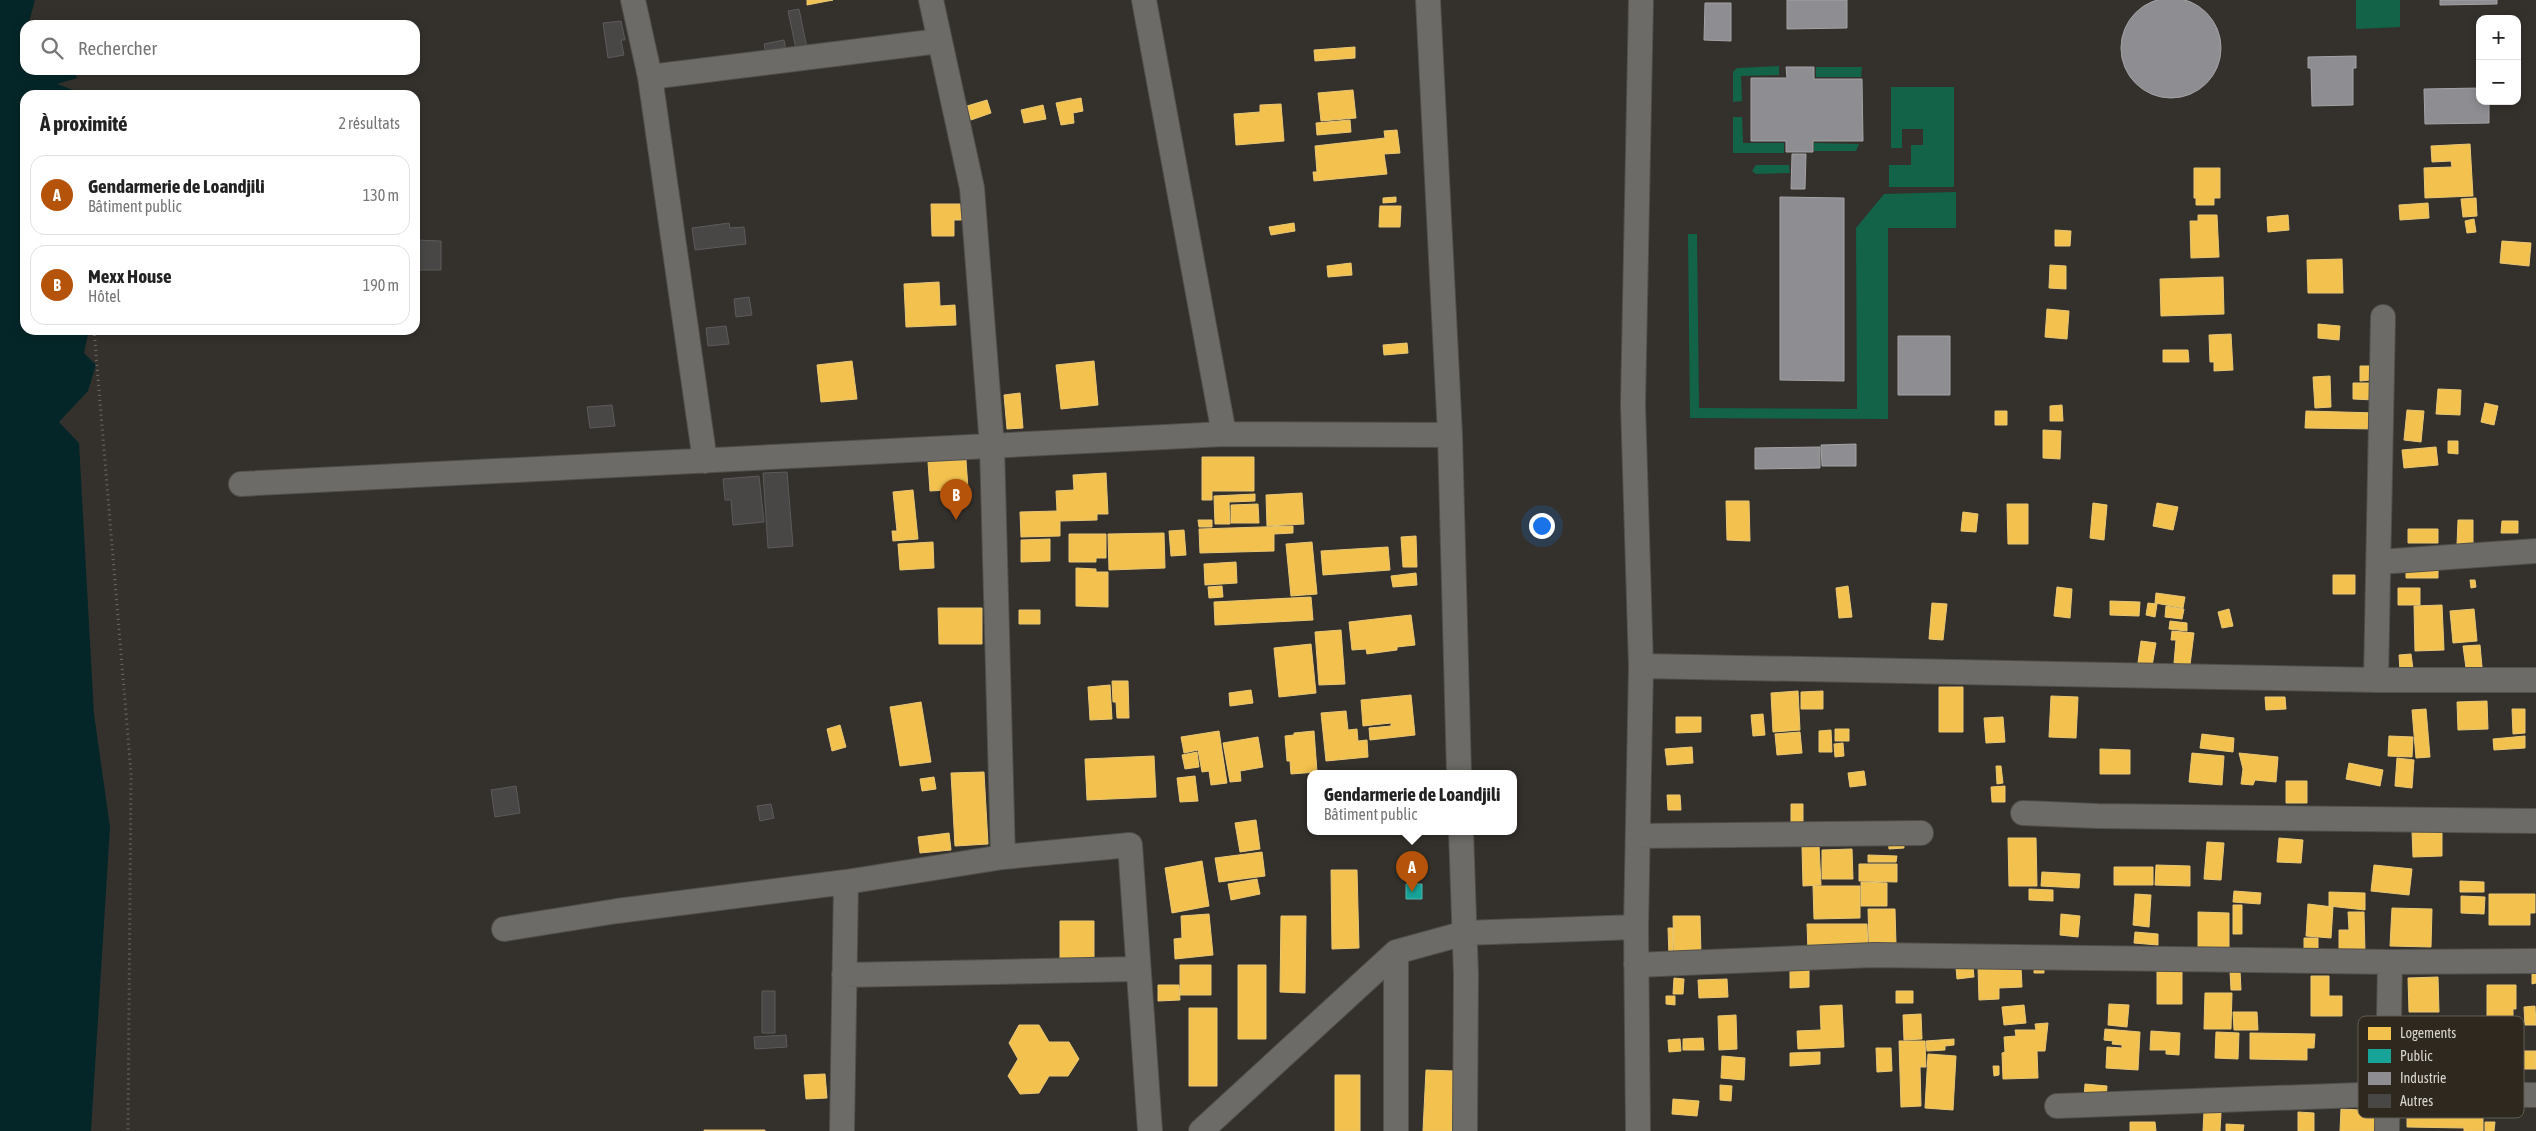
<!DOCTYPE html>
<html lang="fr">
<meta charset="utf-8">
<style>
:root{--surface:#fff;--page:#f2f2f2;--text:#222;--muted:#767676;--line:#e0e0e0;--accent:#b45309}
body{margin:0;font-family:"Asap Condensed",sans-serif;background:var(--page);color:var(--text)}
.controls{position:absolute;right:15px;top:15px;display:grid;overflow:hidden;border-radius:10px;box-shadow:0 2px 8px #0003}
.controls button{width:45px;height:45px;display:grid;place-items:center;padding:0;border:0;border-bottom:1px solid var(--line);background:var(--surface);color:var(--text);font:25px sans-serif}
.you{position:absolute;left:1541px;top:525px;width:18px;height:18px;margin:-12px;border:4px solid #fff;border-radius:50%;background:#1a73e8;box-shadow:0 0 0 8px #1a73e833}
.badge{display:grid;place-items:center;width:32px;height:32px;border-radius:50%;background:var(--accent);color:#fff;font-size:16px;font-weight:700}
.pin{position:absolute;translate:-50% -41px;filter:drop-shadow(0 1px 2px #0008)}
.pin::after{content:'';position:absolute;top:26px;width:18px;height:15px;background:inherit;clip-path:polygon(0 0,100% 0,50% 100%)}
.popup{position:absolute;left:1307px;top:770px;width:210px;height:65px;box-sizing:border-box;display:grid;place-content:center;border-radius:10px;background:var(--surface);filter:drop-shadow(0 1px 4px #0005);font-size:16px;white-space:nowrap;color:var(--muted)}
.popup b{font-size:19px;color:var(--text)}
.popup::after{content:'';position:absolute;left:50%;top:100%;margin-left:-10px;border:10px solid transparent;border-top-color:var(--surface)}
.list{margin:0;padding:0;list-style:none}
h2{display:flex;justify-content:space-between;align-items:center;height:65px;margin:0;padding:0 20px;font-size:21px}
h2 small{font-size:16px;font-weight:400;color:var(--muted)}
.list li{display:grid;grid-template-columns:32px 1fr auto;gap:15px;align-items:center;box-sizing:border-box;height:80px;margin:0 10px 10px;padding:0 10px;border:1px solid var(--line);border-radius:15px}
.list b{display:block;font-size:19px;white-space:nowrap}
.list p{margin:0;font-size:16px;white-space:nowrap;color:var(--muted)}
.list em{font-size:16px;font-style:normal;color:var(--muted)}
.icon{flex:none;width:28px;height:28px;fill:none;stroke:currentColor;stroke-width:2;stroke-linecap:round;stroke-linejoin:round}
.map{position:relative;flex:none;width:2536px;height:1131px;overflow:hidden}
.search{position:absolute;background:var(--surface);box-shadow:0 2px 8px #0003;left:20px;top:20px;width:400px;height:55px;display:flex;align-items:center;gap:12px;box-sizing:border-box;padding:0 18px;border-radius:15px;color:var(--muted);font-size:19px}
.panel{position:absolute;background:var(--surface);box-shadow:0 2px 8px #0003;left:20px;top:90px;width:400px;height:245px;border-radius:15px}
.map>svg:first-child{display:block}
.green{fill:#126347}
.water{fill:#052628}
.homes{fill:#f2c14e;stroke:#eac775}
.public{fill:#17a398;stroke:#51b2a9}
.industry{fill:#8d8d92;stroke:#a4a3a5}
.building{fill:#484745;stroke:#5c5a5b}
.lines{fill:none;stroke-linecap:round;stroke-linejoin:round}
.minor-casing{stroke:#514f4a;stroke-width:26}
.path{stroke:#6d6b68;stroke-width:3;stroke-dasharray:1 4;stroke-linecap:butt}
.minor{stroke:#6d6b67;stroke-width:24}
.key{fill:#2e281f;stroke:#615c54;stroke-width:1}
.key-label{font-size:14px;fill:#d9d6d0}
</style>
<div class="map">
<svg width="2536" height="1131" viewBox="0 0 2536 1131">
<rect width="100%" height="100%" fill="#34312c"/>
<!-- green -->
<path class="green" d="M2356,0H2400V27L2356,29Z
M1779,66V75L1741,76L1742,101L1733,102V72L1737,68Z
M1816,67H1862L1861,77H1816Z
M1891,87H1954V187H1889V165H1911V145H1923V129H1902V148H1891Z
M1733,117H1742L1743,143H1784V153H1733Z
M1814,143L1859,144L1856,151H1814Z
M1756,165H1789L1790,173L1756,174L1752,171Z
M1956,192V228H1888V419L1690,418L1688,234H1697L1699,408L1857,409L1856,228L1884,194Z"/>
<!-- water -->
<path class="water" d="M0,0H35L29,22L36,25H25V70H73L77,78L57,84L79,92L80,95H25V330H89L84,353L96,365L88,391L59,422L79,443L94,714L110,827L91,1131H0Z"/>
<!-- homes -->
<path class="homes" d="M807,0H833L807,5Z
M1355,47V58L1315,61L1314,50Z
M1353,90L1356,118L1321,121L1318,93Z
M1081,98L1083,111L1073,113L1074,123L1061,125L1056,103Z
M987,100L991,113L971,120L967,106Z
M1281,104L1284,141L1236,145L1234,114L1260,112V105Z
M1043,105L1046,119L1024,123L1021,110Z
M1350,120L1351,132L1317,135L1316,123Z
M1397,130L1400,153L1384,154L1387,174L1314,181L1313,172H1317L1315,146L1385,138L1384,131Z
M2470,144L2473,196L2425,198L2424,168L2452,167L2451,161L2432,162L2431,146Z
M2194,168H2220V198H2214V205H2196V198H2194Z
M1396,197V202L1383,203V198Z
M2476,198L2477,216L2463,217L2461,199Z
M2428,203L2429,218L2400,220L2399,205Z
M931,204H961L962,220H954V236H932Z
M1380,206H1401L1400,227H1379Z
M2198,215H2217L2219,257L2191,258L2190,221H2198Z
M2288,215L2289,230L2268,232L2267,217Z
M2474,219L2476,232L2467,233L2465,221Z
M1294,223L1295,231L1271,235L1269,227Z
M2055,230L2071,231L2070,246H2055Z
M2502,241L2531,243L2529,266L2500,263Z
M2342,259L2343,293H2308L2307,260Z
M1351,263L1352,275L1328,277L1327,266Z
M2050,265L2066,266V289L2049,288Z
M2223,277L2224,314L2161,316L2160,279Z
M939,282L940,306L955,305L956,325L906,327L904,284Z
M2047,309L2069,311L2067,339L2045,337Z
M2318,324L2340,326L2339,340L2318,338Z
M2231,334L2233,370L2214,371V362H2210L2209,335Z
M1407,343L1408,353L1384,355L1383,345Z
M2163,350H2188L2189,362H2163Z
M852,361L857,399L821,402L817,365Z
M1094,361L1098,405L1061,409L1056,365Z
M2360,366H2371V380L2360,381Z
M2330,376L2331,407L2315,408L2313,377Z
M2353,383H2374V400L2353,399Z
M2438,389L2461,390L2460,415L2436,414Z
M1020,393L1023,428L1007,429L1004,395Z
M2485,403L2498,406L2494,425L2481,422Z
M2062,405L2063,421H2050V406Z
M2407,410L2424,411L2421,442L2404,440Z
M1995,411H2007V425H1995Z
M2306,411L2377,413V429L2305,428Z
M2043,430L2061,431L2060,459L2043,458Z
M2448,441H2458V454L2448,453Z
M2436,447L2438,465L2404,468L2402,450Z
M1202,457H1254V491H1212V500H1202Z
M966,460L968,489L930,491L928,462Z
M1106,473L1108,514H1097V520L1060,521V536L1021,537L1020,512L1057,511L1056,491L1074,490L1073,475Z
M913,490L918,539L893,541L892,531H897L893,492Z
M1302,493L1304,524L1267,526L1266,495Z
M1255,494V501L1229,502L1230,524H1215L1214,496Z
M1726,501H1749L1750,541L1727,540Z
M2093,503L2107,505L2104,540L2090,538Z
M2157,503L2178,507L2173,530L2153,526Z
M1258,504L1259,523H1231V505Z
M2007,504H2028V544H2008Z
M1963,512L1978,514L1976,532L1961,531Z
M1198,520H1212V527H1199Z
M2458,520H2473V545H2457Z
M2502,521H2518V533H2501Z
M1293,526V533L1274,534V551L1200,553L1199,529Z
M2408,529H2438V543H2408Z
M1184,530L1186,555L1171,556L1169,531Z
M1164,533L1165,568L1109,570L1108,534Z
M1069,534H1106V558H1096V562H1069Z
M1416,536L1417,567H1403L1401,537Z
M1050,539V561L1021,562V540Z
M933,542L934,568L900,570L898,544Z
M1312,542L1317,594L1291,596L1286,544Z
M1388,547L1390,570L1323,575L1321,551Z
M1236,562L1237,583L1205,585L1204,564Z
M2406,563H2438V578H2406Z
M1076,568L1096,569V572H1108V607L1076,606Z
M1416,573L1417,585L1393,587L1391,576Z
M2333,575H2355V594H2333Z
M2470,580H2475L2476,587L2471,588Z
M1222,586L1223,597L1209,598L1208,587Z
M1848,586L1852,617L1839,618L1836,588Z
M2057,587L2072,589L2070,618L2054,616Z
M2398,588H2420V605H2398Z
M2156,593L2185,597L2183,608L2155,603Z
M1311,597L1313,620L1215,625L1214,602Z
M2110,601L2140,602L2139,616L2110,615Z
M1932,603L1947,604L1943,640L1929,639Z
M2148,603L2157,604L2155,617L2146,615Z
M2442,605L2444,650L2415,651L2414,606Z
M2166,606L2184,609L2182,619L2165,617Z
M938,608H982V644H939Z
M2229,609L2233,626L2222,628L2218,612Z
M2474,609L2477,641L2453,643L2450,611Z
M1019,610H1040V624H1019Z
M1411,615L1415,645L1397,647V650L1367,654L1366,649L1352,650L1349,622Z
M2170,621L2187,623V631L2169,629Z
M1341,630L1345,684L1319,685L1315,632Z
M2172,631L2194,633L2190,665L2174,663L2176,640H2171Z
M2141,641L2156,643L2151,672L2137,670Z
M1311,644L1316,693L1279,697L1274,648Z
M2480,645L2482,667L2466,668L2463,646Z
M2411,654L2413,669L2400,671L2399,655Z
M1112,681H1128L1129,718H1117L1116,702H1113Z
M1110,685L1112,719L1090,720L1088,687Z
M1939,687H1963V732H1939Z
M1251,690L1253,703L1230,706L1229,693Z
M1798,691L1800,730L1773,732L1771,693Z
M1823,691V709H1801V692Z
M1411,695L1415,735L1370,740L1369,728L1391,726V723L1363,726L1361,700Z
M2051,696L2078,697L2076,738L2049,737Z
M2265,697H2285L2286,709L2266,710Z
M2487,701L2488,729L2458,730L2457,702Z
M921,702L931,762L900,766L890,707Z
M2426,709L2430,757L2416,758L2412,710Z
M2512,709H2525V733L2513,734Z
M1346,711L1348,730L1357,729L1358,741L1367,740L1368,757L1326,761L1321,713Z
M1763,714L1765,735L1753,736L1751,715Z
M1676,717H1701V732L1676,733Z
M2003,717L2005,742L1986,743L1984,718Z
M840,725L846,747L832,751L827,729Z
M1835,729H1849V741H1835Z
M1831,730L1832,752H1819V731Z
M1219,731L1227,783L1211,785L1209,771L1202,772L1198,750L1184,753L1181,737Z
M1314,731L1317,772L1291,774L1290,761H1287L1285,736L1294,735V733Z
M1800,732L1802,753L1777,755L1775,734Z
M2202,734L2234,738L2233,752L2200,748Z
M2389,736L2413,737L2412,757L2388,756Z
M2525,736V748L2494,750L2493,739Z
M1258,737L1263,767L1240,771L1241,781L1230,782L1223,743Z
M1843,743L1844,756L1835,757L1834,744Z
M1692,747L1693,763L1667,765L1665,749Z
M2100,749L2130,750V774H2100Z
M1197,752L1199,767L1185,769L1182,755Z
M2192,753L2224,756L2222,785L2189,782Z
M2239,753L2278,757L2276,782L2255,780L2253,785L2241,784L2243,769Z
M1154,756L1156,797L1087,800L1085,759Z
M2397,758L2414,760L2412,788L2395,786Z
M2349,763L2383,770L2380,786L2346,779Z
M1996,766H2001L2003,783L1997,784Z
M1864,771L1866,785L1850,787L1848,773Z
M984,772L988,844L955,846L951,773Z
M1195,776L1198,801L1180,802L1177,778Z
M934,777L936,789L922,791L920,779Z
M2286,781H2307V803H2286Z
M2005,786V802H1992L1991,787Z
M1667,795H1680L1681,810H1668Z
M1791,804H1803V828H1791Z
M1256,820L1260,849L1240,852L1235,823Z
M2442,830V856L2413,857L2412,831Z
M949,833L951,850L920,853L918,837Z
M1903,837L1904,848L1889,849L1888,838Z
M2008,838H2036L2037,886H2009Z
M2279,838L2303,840L2301,863L2277,862Z
M2207,842L2224,843L2221,880L2204,879Z
M1819,846L1821,885L1803,886L1802,847Z
M1852,849L1853,879H1822V850Z
M1262,852L1265,876L1219,882L1215,858Z
M1868,855L1897,856L1896,862H1868Z
M1202,861L1209,906L1172,913L1165,868Z
M1859,864H1897V882L1859,881Z
M2156,865L2190,866V886L2155,885Z
M2374,865L2412,869L2409,895L2371,891Z
M2114,867H2153V885H2114Z
M1331,870H1357L1359,948L1332,949Z
M2042,872L2080,874L2079,888L2041,886Z
M1257,879L1260,894L1231,900L1228,884Z
M2460,881L2484,882V892H2460Z
M1861,882L1887,883V906H1861Z
M1813,886H1860V918L1814,919Z
M2029,889L2053,890V901L2029,900Z
M2234,891L2261,893L2260,904L2233,902Z
M2329,892L2365,893V910L2329,906Z
M2135,894L2151,895L2149,927L2133,925Z
M2489,894H2535V913H2530V925H2489Z
M2461,896L2485,897L2484,914L2461,913Z
M2308,904L2333,907L2331,938L2306,936Z
M2233,905H2242V934H2233Z
M2392,908L2432,909L2431,947L2390,946Z
M1868,909H1895L1896,945H1869Z
M2198,912L2229,913V949H2198Z
M2348,912H2364L2365,952H2339V930H2349Z
M1209,914L1213,955L1175,959L1174,939L1182,938L1181,916Z
M2061,914L2080,916L2078,937L2060,935Z
M1281,916H1306L1305,993L1280,992Z
M1673,916H1700L1701,955L1674,956Z
M1060,921H1094V964L1060,965Z
M1807,924H1867L1868,950L1808,951Z
M1668,928H1673V956H1669Z
M2135,932L2158,934V945L2134,943Z
M2304,938H2318V953H2304Z
M1180,965H1211V995H1180Z
M1238,965H1266V1039H1238Z
M1973,966L1974,977L1957,979L1956,968Z
M1978,967H2021L2022,987L1999,988V999L1979,1000Z
M2157,967H2182V1004H2157Z
M2034,968H2044V973H2034Z
M1809,970V987L1790,988V971Z
M2230,971H2240L2241,990H2231Z
M2532,972H2536V983L2532,984Z
M2311,976H2329V996H2342V1016H2311Z
M2438,977L2439,1012H2409L2408,978Z
M1674,978L1684,979L1683,994H1673Z
M1727,979L1728,997L1699,998L1698,980Z
M1158,985H1179L1180,1000L1158,1001Z
M2487,985H2516V1009H2513V1017H2487Z
M1896,991H1913V1003H1896Z
M2205,993H2232L2231,1029H2204Z
M1666,996H1675V1005L1666,1004Z
M2109,1004L2129,1005L2127,1027L2108,1025Z
M1842,1005L1844,1047L1798,1049L1797,1031L1821,1030L1820,1006Z
M2024,1005L2026,1023L2004,1025L2002,1007Z
M2535,1006L2536,1025H2525L2524,1007Z
M1189,1008H1217V1086H1189Z
M2233,1012H2257L2258,1030H2234Z
M1921,1014L1922,1039L1904,1040L1903,1015Z
M1736,1015L1737,1049L1719,1050L1718,1016Z
M2048,1023L2045,1051H2037L2038,1078L2003,1079L2002,1053L2005,1052L2004,1037L2016,1036L2015,1030H2036L2035,1024Z
M1019,1025H1039L1049,1042H1069L1079,1059L1068,1076H1049L1039,1093L1020,1094L1008,1076L1018,1059L1009,1043Z
M2105,1029L2140,1032L2138,1070L2106,1068L2107,1047L2122,1048V1045L2112,1044L2113,1041L2104,1040Z
M2151,1031L2180,1033L2179,1055L2166,1054V1050H2150Z
M2216,1032L2239,1033L2238,1059L2215,1058Z
M2250,1033L2315,1034L2314,1048H2307V1060L2250,1059Z
M2484,1036H2519V1048L2484,1049Z
M1703,1038L1704,1050H1683V1039Z
M1680,1039L1681,1051L1669,1052L1668,1040Z
M1954,1039V1045L1945,1046V1050L1927,1051L1926,1041Z
M2444,1039L2445,1049L2424,1050V1040Z
M1899,1041H1925L1926,1067H1920L1921,1106L1901,1107Z
M1876,1048H1891L1892,1071L1877,1072Z
M2506,1051H2536V1069H2506Z
M1820,1052V1064L1790,1066V1053Z
M1928,1054L1956,1056L1953,1110L1925,1108Z
M1722,1056L1745,1058L1744,1080L1721,1078Z
M1993,1066H1999V1075L1994,1076Z
M1426,1070L1454,1071L1452,1131H1423Z
M825,1074L827,1098L806,1099L804,1075Z
M1335,1075H1360V1131H1335Z
M2085,1084L2107,1086L2106,1101L2084,1099Z
M1720,1085L1732,1086L1731,1101L1720,1100Z
M1673,1099L1699,1101L1697,1116L1672,1114Z
M2407,1108L2483,1109V1131H2464V1128L2407,1127Z
M2341,1109L2379,1111V1131H2340Z
M2204,1112L2221,1113L2220,1131H2203Z
M2298,1112L2314,1113V1131H2298Z
M2130,1122H2155L2156,1131H2130Z
M2485,1122H2495L2494,1131H2485Z
M2226,1124L2244,1125L2243,1131H2226Z
M704,1130H765V1131H704Z"/>
<!-- public -->
<path class="public" d="M1406,884H1422V899H1406Z"/>
<!-- industry -->
<path class="industry" d="M2121 48a50 50 0 1 1 100 0a50 50 0 1 1-100 0Z
M1787,0H1847V28L1787,29Z
M2440,0H2497V4L2440,5Z
M1705,3H1731V41L1704,40Z
M2356,56V68H2353V105L2312,106L2311,68H2308V57Z
M1786,67H1814V79H1862L1863,141H1813V152H1786V141H1751V78H1787Z
M2480,88V101H2489V123L2425,124L2424,89Z
M1792,154H1806L1805,189H1791Z
M1780,197L1844,198V381L1780,380Z
M1898,336H1950V395H1898Z
M1856,444V466H1822L1821,445Z
M1820,447V468L1755,469V448Z"/>
<!-- building -->
<path class="building" d="M799,9L807,48L796,49L788,11Z
M621,21L625,40H621L624,55L608,58L603,23Z
M784,40L786,50L766,54L764,44Z
M729,223L730,228L744,227L746,244L695,250L692,228Z
M415,240L441,241V270H415Z
M749,297L752,315L736,317L734,299Z
M726,326L729,344L708,346L706,328Z
M612,405L615,426L590,428L587,407Z
M787,472L793,546L768,548L763,473Z
M759,476L764,522L733,525L731,500H725L723,479Z
M516,786L520,813L495,817L491,790Z
M771,804L774,818L760,821L757,806Z
M762,991H775V1033H762Z
M786,1035L787,1047L755,1049L754,1037Z"/>
<g class="lines">
<defs>
<path id="minor" d="M633,0L650,77L705,461
M931,0L972,188L992,446L1003,857
M1144,0L1224,434
M1428,0L1450,435L1459,773
M650,77L939,41
M241,484L1224,434L1450,435
M2379,562L2536,551
M1641,666L2376,680H2536
M2376,680L2383,317
M2023,813L2097,816L2536,821
M1461,831L1466,975L1465,1131
M1638,836L1921,833
M504,929L617,911L846,882L1003,857L1130,845L1150,1131
M1636,965L1874,955L2390,962L2536,961
M844,975L1137,969
M2057,1106L2386,1094L2536,1095
M842,1131L846,882
M1201,1131L1396,952L1465,933L1636,927
M1396,1131V952
M1638,1131L1636,927L1641,666L1633,404L1641,0
M2387,1131L2390,962"/>
</defs>
<!-- minor casing -->
<use href="#minor" class="minor-casing"/>
<!-- path -->
<path class="path" d="M94,330L131,773L128,1131"/>
<!-- minor -->
<use href="#minor" class="minor"/>
</g>
<!-- legend -->
<rect x="2358" y="1016" width="166" height="102" rx="8" class="key"/>
<rect x="2368" y="1027" width="23" height="13" fill="#f2c14e"/>
<rect x="2368" y="1049" width="23" height="14" fill="#17a398"/>
<rect x="2368" y="1072" width="23" height="13" fill="#8d8d92"/>
<rect x="2368" y="1094" width="23" height="14" fill="#484745"/>
<g class="key-label">
<text x="2400" y="1038">Logements</text>
<text x="2400" y="1061">Public</text>
<text x="2400" y="1083">Industrie</text>
<text x="2400" y="1106">Autres</text>
</g>
</svg>
<div class="controls">
<button>+</button>
<button>−</button>
</div>
<div class="you"></div>
<div class="pin badge" style="left:1412px;top:892px">A</div>
<div class="popup"><b>Gendarmerie de Loandjili</b>Bâtiment public</div>
<div class="pin badge" style="left:956px;top:520px">B</div>
<div class="search"><svg class="icon" aria-label="search" viewBox="0 0 24 24"><circle cx="10" cy="10" r="6"/><path d="M15 15l6 6"/></svg>Rechercher</div>
<section class="panel">
<h2>À proximité<small>2 résultats</small></h2>
<ul class="list">
<li><span class="badge">A</span><div><b>Gendarmerie de Loandjili</b><p>Bâtiment public</p></div><em>130 m</em></li>
<li><span class="badge">B</span><div><b>Mexx House</b><p>Hôtel</p></div><em>190 m</em></li>
</ul>
</section>
</div>
